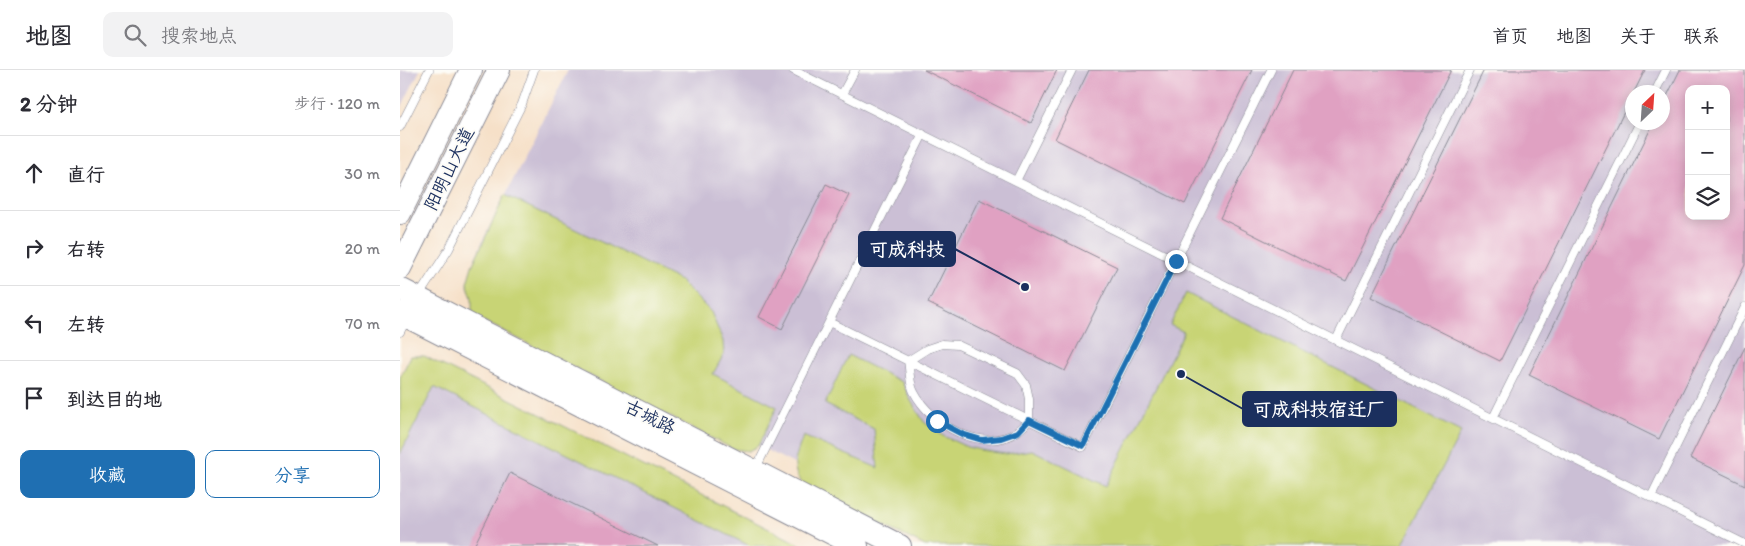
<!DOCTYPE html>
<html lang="zh">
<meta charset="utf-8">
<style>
:root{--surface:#fff;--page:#f2f2f3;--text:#2b2b33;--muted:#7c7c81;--line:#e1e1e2;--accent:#1f6fb2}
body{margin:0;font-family:Itim,"LXGW WenKai TC",sans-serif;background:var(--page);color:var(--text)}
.controls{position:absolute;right:15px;top:15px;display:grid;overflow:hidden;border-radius:10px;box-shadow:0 2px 12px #0003}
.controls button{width:45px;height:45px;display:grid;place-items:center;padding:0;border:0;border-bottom:1px solid var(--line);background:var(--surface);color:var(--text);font:25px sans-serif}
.compass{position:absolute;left:1225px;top:15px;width:45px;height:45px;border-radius:50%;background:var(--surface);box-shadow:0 2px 12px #0003;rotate:25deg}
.stop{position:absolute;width:15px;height:15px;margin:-11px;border:4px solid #1f6fb2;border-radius:50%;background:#fff}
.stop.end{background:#1f6fb2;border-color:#fff;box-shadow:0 1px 5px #0008}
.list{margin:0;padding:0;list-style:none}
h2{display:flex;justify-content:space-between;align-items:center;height:65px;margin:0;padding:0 20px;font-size:21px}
h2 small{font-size:16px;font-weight:400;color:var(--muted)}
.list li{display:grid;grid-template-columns:32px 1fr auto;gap:15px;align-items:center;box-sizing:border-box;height:75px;padding:0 20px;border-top:1px solid var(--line)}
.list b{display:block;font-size:19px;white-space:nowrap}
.list em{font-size:16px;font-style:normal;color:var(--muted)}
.actions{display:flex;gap:10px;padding:15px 20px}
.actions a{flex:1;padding:11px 0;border:1px solid var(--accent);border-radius:10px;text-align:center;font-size:18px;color:var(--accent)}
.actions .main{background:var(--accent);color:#fff}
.icon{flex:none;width:28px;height:28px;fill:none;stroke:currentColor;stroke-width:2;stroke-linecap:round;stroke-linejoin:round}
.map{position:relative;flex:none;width:1345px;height:476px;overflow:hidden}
header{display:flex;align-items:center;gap:30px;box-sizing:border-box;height:70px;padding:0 25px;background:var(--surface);border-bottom:1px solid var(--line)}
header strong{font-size:24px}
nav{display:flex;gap:28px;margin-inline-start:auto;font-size:18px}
.search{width:350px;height:45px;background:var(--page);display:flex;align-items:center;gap:12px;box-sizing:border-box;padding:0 18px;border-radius:10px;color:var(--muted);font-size:19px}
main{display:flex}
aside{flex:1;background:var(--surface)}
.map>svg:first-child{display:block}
.industrial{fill:#cbbfd5;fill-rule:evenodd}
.green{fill:#c8d475;stroke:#72826a}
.building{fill:#e0a1c2;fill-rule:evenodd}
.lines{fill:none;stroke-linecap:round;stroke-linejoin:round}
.lane-casing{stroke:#888893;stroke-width:9}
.secondary-casing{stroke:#888893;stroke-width:24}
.lane{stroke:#fff;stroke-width:8}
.secondary{stroke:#fff;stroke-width:22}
.route{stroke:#1f6fb2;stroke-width:6}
.labels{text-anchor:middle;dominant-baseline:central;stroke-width:4;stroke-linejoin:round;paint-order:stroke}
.street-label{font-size:18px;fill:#1b2f5e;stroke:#fdfcf7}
.leader{fill:none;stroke:#1b2f5e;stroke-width:2}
.callout-dot{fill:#1b2f5e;stroke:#fdfcf7;stroke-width:2}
.callout{fill:#1b2f5e;stroke:#1b2f5e;stroke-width:2}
.callout-label{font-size:19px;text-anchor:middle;font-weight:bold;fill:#fff}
</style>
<header>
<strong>地图</strong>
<div class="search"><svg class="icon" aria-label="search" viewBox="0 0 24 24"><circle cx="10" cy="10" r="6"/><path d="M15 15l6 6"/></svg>搜索地点</div>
<nav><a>首页</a><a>地图</a><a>关于</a><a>联系</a></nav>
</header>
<main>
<aside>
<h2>2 分钟<small>步行 · 120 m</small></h2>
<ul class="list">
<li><svg class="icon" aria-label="ahead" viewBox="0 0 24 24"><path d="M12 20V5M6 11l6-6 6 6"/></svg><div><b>直行</b></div><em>30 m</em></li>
<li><svg class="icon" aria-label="right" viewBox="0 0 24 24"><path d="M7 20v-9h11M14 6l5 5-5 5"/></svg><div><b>右转</b></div><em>20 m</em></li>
<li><svg class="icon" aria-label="left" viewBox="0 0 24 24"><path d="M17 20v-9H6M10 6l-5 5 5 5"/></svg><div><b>左转</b></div><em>70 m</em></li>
<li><svg class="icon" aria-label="arrive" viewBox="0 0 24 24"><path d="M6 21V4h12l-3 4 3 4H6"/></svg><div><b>到达目的地</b></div></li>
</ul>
<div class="actions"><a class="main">收藏</a><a>分享</a></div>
</aside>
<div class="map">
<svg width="1345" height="476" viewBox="0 0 1345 476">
<rect width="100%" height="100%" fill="#fdfcf7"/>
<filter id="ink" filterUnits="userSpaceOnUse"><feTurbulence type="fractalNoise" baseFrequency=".02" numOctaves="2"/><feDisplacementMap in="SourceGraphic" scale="10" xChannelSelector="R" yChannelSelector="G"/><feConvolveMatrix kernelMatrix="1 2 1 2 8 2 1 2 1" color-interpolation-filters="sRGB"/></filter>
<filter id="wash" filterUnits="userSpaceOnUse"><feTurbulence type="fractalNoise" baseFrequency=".0096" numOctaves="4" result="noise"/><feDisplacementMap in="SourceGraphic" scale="20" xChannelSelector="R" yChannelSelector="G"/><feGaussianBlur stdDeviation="1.12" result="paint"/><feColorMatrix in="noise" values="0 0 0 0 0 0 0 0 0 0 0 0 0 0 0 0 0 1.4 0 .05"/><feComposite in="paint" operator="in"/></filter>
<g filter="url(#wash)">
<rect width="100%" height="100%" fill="#f6e0c8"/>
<!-- industrial -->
<path class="industrial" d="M0,0H20L0,40Z
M168,0H1345V476H557L74,233L67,213L72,196L83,170ZM1289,19H1326V146H1289ZM1232,22H1262V52H1232Z
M34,317L350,476H0V384Z"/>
<!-- green -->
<path class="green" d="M105,125L279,210L311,242L323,271L324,284L313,304L377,337L358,376L348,381L333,379L72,245V228L67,213L72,196Z
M786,223L1061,362L1002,476H525L403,416C389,396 396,388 403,366L478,398L474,359L425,334L448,285L502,312L511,331L524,352L543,366L567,377L585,381L606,384L632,380L706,416L784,262L770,255Z
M11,286H24L403,476H350L34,317L0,384V307Z"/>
<g id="blocks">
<!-- building -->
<path class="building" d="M524,0H657L631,53Z
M689,0H852L785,134L655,69Z
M893,0H1051L946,211L820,148Z
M1084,0H1245L1100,291L971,227Z
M1280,0H1345V195L1259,369L1129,305L1254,52H1262V36ZM1289,19H1326V146H1289Z
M426,114L449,125L382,259L359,247Z
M579,129L717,197L665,301L528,233Z
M1345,277V415L1290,388Z
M110,403L258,476H74Z"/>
</g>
</g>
<g filter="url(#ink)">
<use href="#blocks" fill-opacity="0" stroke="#888893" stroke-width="1"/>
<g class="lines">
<defs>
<path id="lane" d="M393,0L1345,474
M1255,22L1266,0
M442,24L455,0
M0,57L29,0
M616,111L672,0
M18,227L49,179L122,34L134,0
M429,252L683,377L871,0
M0,262L7,248
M936,270L1070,0
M542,274L558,275L617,303L626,315L629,329V350C626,354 622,358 618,361C583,385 531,355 514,322C509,313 510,300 508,291L527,279Z
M1093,348L1240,52
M355,400L523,64
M1251,427L1345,237"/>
<path id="secondary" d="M0,143L71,0
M0,198L99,0
M0,219L500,476
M0,243L457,476"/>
</defs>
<!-- lane casing -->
<use href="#lane" class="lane-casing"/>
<!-- secondary casing -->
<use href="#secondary" class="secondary-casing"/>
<!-- lane -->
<use href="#lane" class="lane"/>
<!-- secondary -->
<use href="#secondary" class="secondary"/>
</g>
</g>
<g class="lines" filter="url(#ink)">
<!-- route -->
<path class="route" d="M537,351L562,364L582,370L601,368L618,362L629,350L683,376L776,191"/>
</g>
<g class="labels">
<!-- street labels -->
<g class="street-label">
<text transform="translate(49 99) rotate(-64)">阳明山大道</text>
<text transform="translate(250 347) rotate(27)">古城路</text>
</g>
</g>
<!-- callouts -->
<path class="leader" d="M625 217L555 179M781 304L843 339"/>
<g class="callout-dot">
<circle cx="625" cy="217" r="5"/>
<circle cx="781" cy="304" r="5"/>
</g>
<g class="callout">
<rect x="459" y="162" width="96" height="34" rx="5"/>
<rect x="843" y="322" width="153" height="34" rx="5"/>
</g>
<g class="callout-label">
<text x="507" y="186">可成科技</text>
<text x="919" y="346">可成科技宿迁厂</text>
</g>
</svg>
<div class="controls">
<button>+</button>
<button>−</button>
<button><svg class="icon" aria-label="layers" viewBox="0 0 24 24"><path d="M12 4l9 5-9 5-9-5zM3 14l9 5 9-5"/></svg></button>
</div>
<svg class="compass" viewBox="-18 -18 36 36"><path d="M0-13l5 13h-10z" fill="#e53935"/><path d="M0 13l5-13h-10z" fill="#7c7c81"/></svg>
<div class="stop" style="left:537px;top:351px"></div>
<div class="stop end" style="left:776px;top:191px"></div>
</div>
</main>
